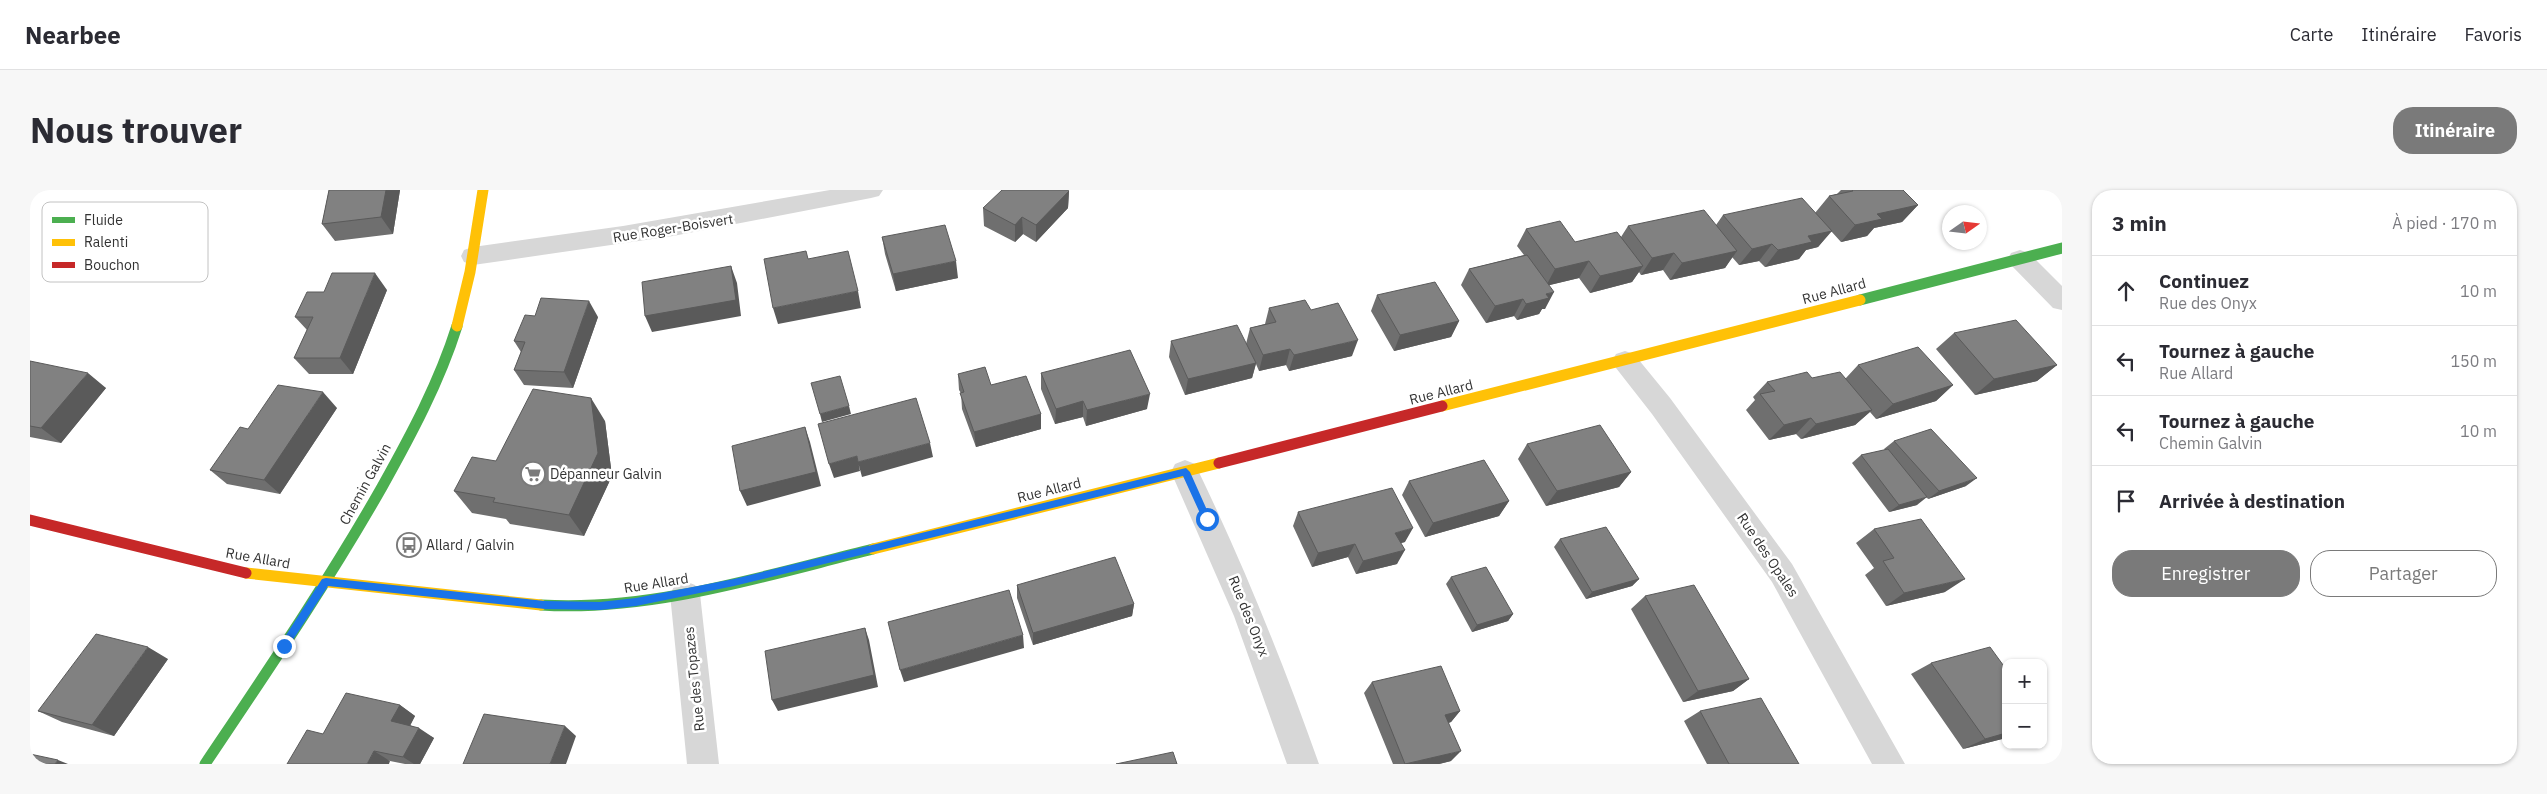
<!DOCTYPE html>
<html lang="fr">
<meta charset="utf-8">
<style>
:root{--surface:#fff;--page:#f7f7f7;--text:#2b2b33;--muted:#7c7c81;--line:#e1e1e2;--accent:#7a7a7a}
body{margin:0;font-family:"IBM Plex Sans",sans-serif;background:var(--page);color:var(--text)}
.controls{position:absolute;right:15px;bottom:15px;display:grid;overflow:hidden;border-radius:10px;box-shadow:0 1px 4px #0004}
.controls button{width:45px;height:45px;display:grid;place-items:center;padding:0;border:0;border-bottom:1px solid var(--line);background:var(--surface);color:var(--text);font:25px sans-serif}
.compass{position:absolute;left:1912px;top:15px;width:45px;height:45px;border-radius:50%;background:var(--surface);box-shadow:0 1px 4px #0004;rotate:76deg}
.stop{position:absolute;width:15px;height:15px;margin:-11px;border:4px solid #1a73e8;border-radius:50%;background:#fff}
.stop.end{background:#1a73e8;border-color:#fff;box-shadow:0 1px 5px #0008}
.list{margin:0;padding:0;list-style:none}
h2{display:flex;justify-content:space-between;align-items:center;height:65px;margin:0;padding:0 20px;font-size:21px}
h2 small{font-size:16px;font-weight:400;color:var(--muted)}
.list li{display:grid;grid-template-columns:32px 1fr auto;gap:15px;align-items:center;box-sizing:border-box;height:70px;padding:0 20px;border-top:1px solid var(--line)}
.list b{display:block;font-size:19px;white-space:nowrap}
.list p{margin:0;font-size:16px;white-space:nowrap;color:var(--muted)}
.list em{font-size:16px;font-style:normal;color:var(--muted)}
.actions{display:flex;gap:10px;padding:15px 20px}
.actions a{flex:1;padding:11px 0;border:1px solid var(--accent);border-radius:20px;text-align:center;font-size:18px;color:var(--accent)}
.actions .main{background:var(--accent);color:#fff}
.icon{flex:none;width:28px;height:28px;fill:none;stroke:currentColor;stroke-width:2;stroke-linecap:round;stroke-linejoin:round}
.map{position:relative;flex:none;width:2032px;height:574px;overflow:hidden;border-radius:20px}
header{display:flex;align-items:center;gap:30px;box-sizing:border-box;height:70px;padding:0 25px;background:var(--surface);border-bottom:1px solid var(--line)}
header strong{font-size:24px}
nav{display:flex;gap:28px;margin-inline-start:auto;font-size:18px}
.intro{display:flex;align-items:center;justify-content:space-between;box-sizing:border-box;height:120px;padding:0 30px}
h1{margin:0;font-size:35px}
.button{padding:12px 22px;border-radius:20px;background:var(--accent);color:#fff;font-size:18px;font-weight:700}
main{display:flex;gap:30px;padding:0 30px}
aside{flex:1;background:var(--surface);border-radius:20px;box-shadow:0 1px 4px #0004}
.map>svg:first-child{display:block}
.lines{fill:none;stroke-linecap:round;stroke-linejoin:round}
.street{fill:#d7d7d7;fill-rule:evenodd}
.fast{stroke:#4caf50;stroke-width:11}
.slow{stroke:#ffc107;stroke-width:11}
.jam{stroke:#c62828;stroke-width:11}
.wall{fill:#6f6f6f}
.shaded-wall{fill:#5a5a5a}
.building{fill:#818181;stroke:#5a5a5a}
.route{fill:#1a73e8}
.labels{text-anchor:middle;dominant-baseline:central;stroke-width:5;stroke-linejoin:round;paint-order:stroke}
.street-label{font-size:14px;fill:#333;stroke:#fff}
.poi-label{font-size:14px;fill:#333;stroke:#fff;text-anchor:start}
.key{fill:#fff;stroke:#c2c2c2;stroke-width:1}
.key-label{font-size:14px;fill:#333}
</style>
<header>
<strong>Nearbee</strong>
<nav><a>Carte</a><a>Itinéraire</a><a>Favoris</a></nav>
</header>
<div class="intro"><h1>Nous trouver</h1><a class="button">Itinéraire</a></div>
<main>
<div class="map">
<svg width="2032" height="574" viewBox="0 0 2032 574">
<rect width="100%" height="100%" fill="#fff"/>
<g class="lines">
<!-- street -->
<path class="street" d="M800,0H853L849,6L841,8L643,46L443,75L434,72L431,66L434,60L443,57L593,36Z
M1990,60L1999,63L2032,96V120L2023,118L1981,75L1978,69L1981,63Z
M1595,161L1604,164L1640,208L1762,374L1875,574H1842L1742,392L1622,224L1586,178L1582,171L1586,164Z
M1155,270L1165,274C1212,371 1253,472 1289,574H1257L1204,426L1141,282L1145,274Z
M655,391L665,395L670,404L689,574H657L640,404L645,395Z"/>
<!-- fast -->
<path class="fast" d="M1830,110L2032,58
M511,415C621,422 737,385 843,359
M175,574C236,483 298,392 352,297C381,245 409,193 427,136"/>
<!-- slow -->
<path class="slow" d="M427,136L440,82L453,0
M1412,216L1830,110
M843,359L1189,273
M216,383L511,415"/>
<!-- jam -->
<path class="jam" d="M1189,273L1412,216
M0,330L216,383"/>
</g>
<!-- wall -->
<path class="wall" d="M299,0H370L363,44L305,51L292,34Z
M1811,0H1873L1888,15L1872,32L1844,38L1837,46L1811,52L1801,41L1788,57L1776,60L1769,69L1735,77L1729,71L1709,75L1702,67L1695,78L1640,90L1633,80L1611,85L1609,82L1602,92L1560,103L1549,88L1519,95L1515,119H1512L1509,124L1487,130L1484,126L1456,133L1431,95L1439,79L1494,65L1487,56L1496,39L1545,52L1591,47L1598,36L1686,35L1693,25L1785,23L1799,6L1807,4Z
M1039,1L1038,18L1006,52L993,44L985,52L954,36L953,18Z
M852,47L928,88L866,101L855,64Z
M357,100L323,184H279L264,168L277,140L265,127Z
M1347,105L1429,131L1421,147L1364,161L1341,121Z
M1239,118L1281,120L1322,166L1259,181L1256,175L1229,181L1226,174L1222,188L1155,205L1139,167L1141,151L1216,154L1220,138L1235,134Z
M505,126L568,127L543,198L494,195L484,180L491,162L484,151Z
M1924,143L2027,175L2007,191L1945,205L1906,159Z
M0,171L76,198L31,253L0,247Z
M1828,175L1923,195L1906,211L1846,229L1840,222L1825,235L1771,249L1766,244L1739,250L1716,220L1725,210L1723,207L1737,192L1782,188H1816Z
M1011,183L1117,219L1056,236L1053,227L1025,234L1011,199Z
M928,184L961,195L1011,224V239L946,257L932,219L931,203L929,200Z
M307,218L250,304L197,294L180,280L218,239Z
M575,231L582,286L554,346L480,334L476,329L442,323L424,301L466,271Z
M1864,251L1936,296L1898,309L1891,300L1887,315L1859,322L1822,273L1831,265L1855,260L1854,259Z
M1497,254L1601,282L1589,297L1516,316L1488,269Z
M1379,291L1479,311L1469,326L1395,347L1372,305Z
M1268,322L1375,352L1371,353L1367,374L1326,384L1318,367L1282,377L1263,336Z
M1844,339L1915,402L1856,416L1835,385L1844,378L1826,353Z
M1530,349L1609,389L1602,396L1556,409L1524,357Z
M1421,387L1483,424L1478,431L1442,442L1416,394Z
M987,395L1104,414L1102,426L1003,455L987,408Z
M1615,406L1719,489L1703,501L1653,512L1601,419Z
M138,469L84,546L32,532L8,521Z
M1901,473L1976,479V548L1933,559L1881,484Z
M1342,492L1430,521L1421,532L1419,533L1421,571L1409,574H1363L1334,503Z
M370,515L385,526L380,535L404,548L390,574H375L360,571L293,544Z
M1670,521L1769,574H1677L1654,531Z"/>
<!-- shaded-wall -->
<path class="shaded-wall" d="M356,0H370L363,44L351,27Z
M1039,1L1038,18L1006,52V35Z
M1888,15L1872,32L1844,38L1837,46L1811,52L1825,35L1847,24Z
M992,27L993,44L985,52V35Z
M1802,41L1788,57L1776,60L1769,69L1735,77L1748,60L1778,46Z
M1742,54L1729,71L1709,75L1722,59Z
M1707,61L1695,78L1640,90L1652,73Z
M1644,63L1633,80L1611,85L1622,68Z
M926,71L928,88L866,101L863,84Z
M1559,71L1549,88L1516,96L1525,79Z
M701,76L707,93L711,126L622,142L615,126Z
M1613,76L1602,92L1560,103L1570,86Z
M345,83L357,100L323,184L310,168Z
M828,101L831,118L748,134L743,118Z
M1524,102L1515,119H1512L1509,124L1487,130L1496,114L1516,104Z
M1493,109L1484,126L1456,133L1465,116Z
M559,111L568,127L543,198L534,182Z
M1429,131L1421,147L1364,161L1370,145Z
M1328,150L1322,166L1259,181L1264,165Z
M1260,159L1256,175L1229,181L1233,165Z
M1226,173L1222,188L1155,205L1158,189Z
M2027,175L2007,191L1945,205L1964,189Z
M58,183L76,198L31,253L11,238Z
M1923,195L1906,211L1846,229L1863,214Z
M293,202L307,218L250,304L234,290Z
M1120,204L1117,219L1056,236L1057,220Z
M561,208L575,231L582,286L554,346L539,325Z
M1053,211V227L1025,234L1026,219Z
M819,216L821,224L792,232L790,224Z
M1842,220L1825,235L1771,249L1786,234Z
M1011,224V239L946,257L944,242Z
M1781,228L1766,244L1739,250L1754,235Z
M775,237L780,252L791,296L717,316L710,301Z
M900,253L903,267L832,287L828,272Z
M827,266L830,281L804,288L799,274Z
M1601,282L1589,297L1516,316L1527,301Z
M1947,288L1936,296L1898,309L1909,301Z
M1897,307L1887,315L1859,322L1869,315Z
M1479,311L1469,326L1395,347L1403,333Z
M1383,338L1375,352L1358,356L1365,343Z
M1325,354L1318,367L1282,377L1288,363Z
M1375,360L1367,374L1326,384L1333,371Z
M1609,389L1602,396L1556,409L1562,402Z
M1935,389L1915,402L1856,416L1874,403Z
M1104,414L1102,426L1003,455V443Z
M1483,424L1478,431L1442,442L1447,435Z
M835,438L839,450L848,497L748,521L742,510Z
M993,445L994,458L874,492L870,480Z
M118,457L138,469L84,546L62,535Z
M1719,489L1703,501L1653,512L1668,501Z
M370,515L385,526L377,542L361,531Z
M1430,521L1421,532L1406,535L1415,525Z
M535,536L546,546L536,574H520Z
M389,538L404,548L390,574H384L373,567Z
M1976,543V548L1933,559L1955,549Z
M344,561L360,571L359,574H337Z
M1431,561L1421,571L1409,574H1376Z
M28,570L38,574H25Z"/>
<!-- building -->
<path class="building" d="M299,0H356L351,27L292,34Z
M972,0H1037L1039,1L1006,35L992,27L985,35L953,18Z
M1822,0H1873L1888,15L1847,24L1852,29L1825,35L1799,6L1823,1Z
M1772,8L1802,41L1778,46L1782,52L1748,60L1742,54L1722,59L1693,25Z
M1674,20L1707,61L1652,73L1644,63L1622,68L1598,36Z
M1530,31L1545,52L1587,42L1613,76L1570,86L1559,71L1525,79L1496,39Z
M915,35L926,71L863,84L852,47Z
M776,61L778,69L818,61L828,101L743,118L734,69Z
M1497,65L1524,102L1516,104L1519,108L1496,114L1493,109L1465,116L1439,79Z
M701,76L706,110L615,126L612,92Z
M302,83H345L310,168H264L283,127H265L277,102H294Z
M1405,92L1429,131L1370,145L1347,105Z
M511,108L559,111L534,182L484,180L495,152L484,151L495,125L505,126Z
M1275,110L1281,120L1308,113L1328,150L1264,165L1260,159L1233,165L1220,138L1246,132L1239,118Z
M1986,130L2027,175L1964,189L1924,143Z
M1207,135L1226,173L1158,189L1141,151Z
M1888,157L1923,195L1863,214L1828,175Z
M1100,160L1120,204L1057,220L1053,211L1026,219L1011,183Z
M0,171L58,183L11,238L0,236Z
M955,177L961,195L996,186L1011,224L944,242L930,203L934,202L928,184Z
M1777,182L1782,188L1810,182L1842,220L1786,234L1781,228L1754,235L1730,204L1745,201L1737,192Z
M810,186L819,216L790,224L781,193Z
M248,195L293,202L234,290L180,280L210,237L218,239Z
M503,199L561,208L568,263L539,325L463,312L465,308L424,301L442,267L466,271Z
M886,208L900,253L828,272L827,266L799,274L788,234Z
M1570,235L1601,282L1527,301L1497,254Z
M775,237L786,282L710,301L702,256Z
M1901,239L1947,288L1909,301L1864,251Z
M1858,259L1897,307L1869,315L1831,265Z
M1454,270L1479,311L1403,333L1379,291Z
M1362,298L1383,338L1365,343L1375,360L1333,371L1325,354L1288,363L1268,322Z
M1891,329L1935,389L1874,403L1853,371L1864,368L1844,339Z
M1576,337L1609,389L1562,402L1530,349Z
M1085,367L1104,414L1003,443L987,395Z
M1456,377L1483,424L1447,435L1421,387Z
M1664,395L1719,489L1668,501L1615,406Z
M979,400L993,445L870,480L858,432Z
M835,438L844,485L742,510L735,461Z
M66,444L118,457L62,535L8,521Z
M1960,457L1976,479V543L1955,549L1901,473Z
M1411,476L1430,521L1415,525L1431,561L1375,574L1342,492Z
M316,503L370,515L361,531L389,538L373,567L344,561L337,574H257L277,540L293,544Z
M1731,508L1769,574H1699L1670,521Z
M454,524L535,536L520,574H433Z
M1143,562L1147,574H1086Z
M0,564L28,570L25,574H0Z"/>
<!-- route -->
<path class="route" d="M1156,278L1160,282L1181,329L1180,332H1174L1153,286L704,396L606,416L570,420L515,419L298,396L257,459H251L249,456L292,389L296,388L515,411L570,412L606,408L704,389Z"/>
<!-- icons -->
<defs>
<symbol id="supermarket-ring" viewBox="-11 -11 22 22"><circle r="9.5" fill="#fff" stroke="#7a7a7a" stroke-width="1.5"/><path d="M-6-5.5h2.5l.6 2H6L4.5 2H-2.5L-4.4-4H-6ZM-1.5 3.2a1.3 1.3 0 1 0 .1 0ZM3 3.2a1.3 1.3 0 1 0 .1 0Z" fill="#7a7a7a"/></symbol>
<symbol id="bus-ring" viewBox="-11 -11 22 22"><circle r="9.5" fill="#fff" stroke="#7a7a7a" stroke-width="1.5"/><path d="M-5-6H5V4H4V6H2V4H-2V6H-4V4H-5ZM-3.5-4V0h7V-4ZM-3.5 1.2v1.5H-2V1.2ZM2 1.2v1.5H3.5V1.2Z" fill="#7a7a7a"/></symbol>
</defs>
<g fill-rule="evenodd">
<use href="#supermarket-ring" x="489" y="270" width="28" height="28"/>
<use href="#bus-ring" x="365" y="341" width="28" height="28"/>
</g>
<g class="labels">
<!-- street labels -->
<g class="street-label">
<text transform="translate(643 38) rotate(-9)">Rue Roger-Boisvert</text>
<text transform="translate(1804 101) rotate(-15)">Rue Allard</text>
<text transform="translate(1411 202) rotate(-14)">Rue Allard</text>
<text transform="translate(335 294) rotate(-61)">Chemin Galvin</text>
<text transform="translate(1019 300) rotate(-14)">Rue Allard</text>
<text transform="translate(1738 365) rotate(56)">Rue des Opales</text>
<text transform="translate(228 368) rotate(10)">Rue Allard</text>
<text transform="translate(626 393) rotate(-9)">Rue Allard</text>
<text transform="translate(1219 426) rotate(68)">Rue des Onyx</text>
<text transform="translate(664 489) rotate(-96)">Rue des Topazes</text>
</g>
<!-- poi labels -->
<g class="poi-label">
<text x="520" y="284">Dépanneur Galvin</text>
<text x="396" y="355">Allard / Galvin</text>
</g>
</g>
<!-- legend -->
<rect x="12" y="12" width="166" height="80" rx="8" class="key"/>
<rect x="22" y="27" width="23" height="6" fill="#4caf50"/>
<rect x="22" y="49" width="23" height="7" fill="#ffc107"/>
<rect x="22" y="72" width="23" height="6" fill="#c62828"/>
<g class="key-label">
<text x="54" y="35">Fluide</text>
<text x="54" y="57">Ralenti</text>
<text x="54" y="80">Bouchon</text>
</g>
</svg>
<div class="controls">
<button>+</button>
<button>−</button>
</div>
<svg class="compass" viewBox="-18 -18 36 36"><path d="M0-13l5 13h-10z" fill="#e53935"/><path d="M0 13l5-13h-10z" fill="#7c7c81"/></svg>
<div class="stop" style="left:1177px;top:329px"></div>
<div class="stop end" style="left:254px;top:456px"></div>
</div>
<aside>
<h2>3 min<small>À pied · 170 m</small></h2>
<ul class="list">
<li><svg class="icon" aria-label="ahead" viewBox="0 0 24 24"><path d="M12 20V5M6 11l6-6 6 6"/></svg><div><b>Continuez</b><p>Rue des Onyx</p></div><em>10 m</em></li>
<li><svg class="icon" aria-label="left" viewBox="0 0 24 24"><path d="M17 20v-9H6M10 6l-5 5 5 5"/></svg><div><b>Tournez à gauche</b><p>Rue Allard</p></div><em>150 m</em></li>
<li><svg class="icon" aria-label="left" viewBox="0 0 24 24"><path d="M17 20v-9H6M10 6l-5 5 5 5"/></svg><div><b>Tournez à gauche</b><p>Chemin Galvin</p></div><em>10 m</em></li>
<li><svg class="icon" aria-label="arrive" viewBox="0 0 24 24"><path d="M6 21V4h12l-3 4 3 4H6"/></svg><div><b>Arrivée à destination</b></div></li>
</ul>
<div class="actions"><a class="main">Enregistrer</a><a>Partager</a></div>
</aside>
</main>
